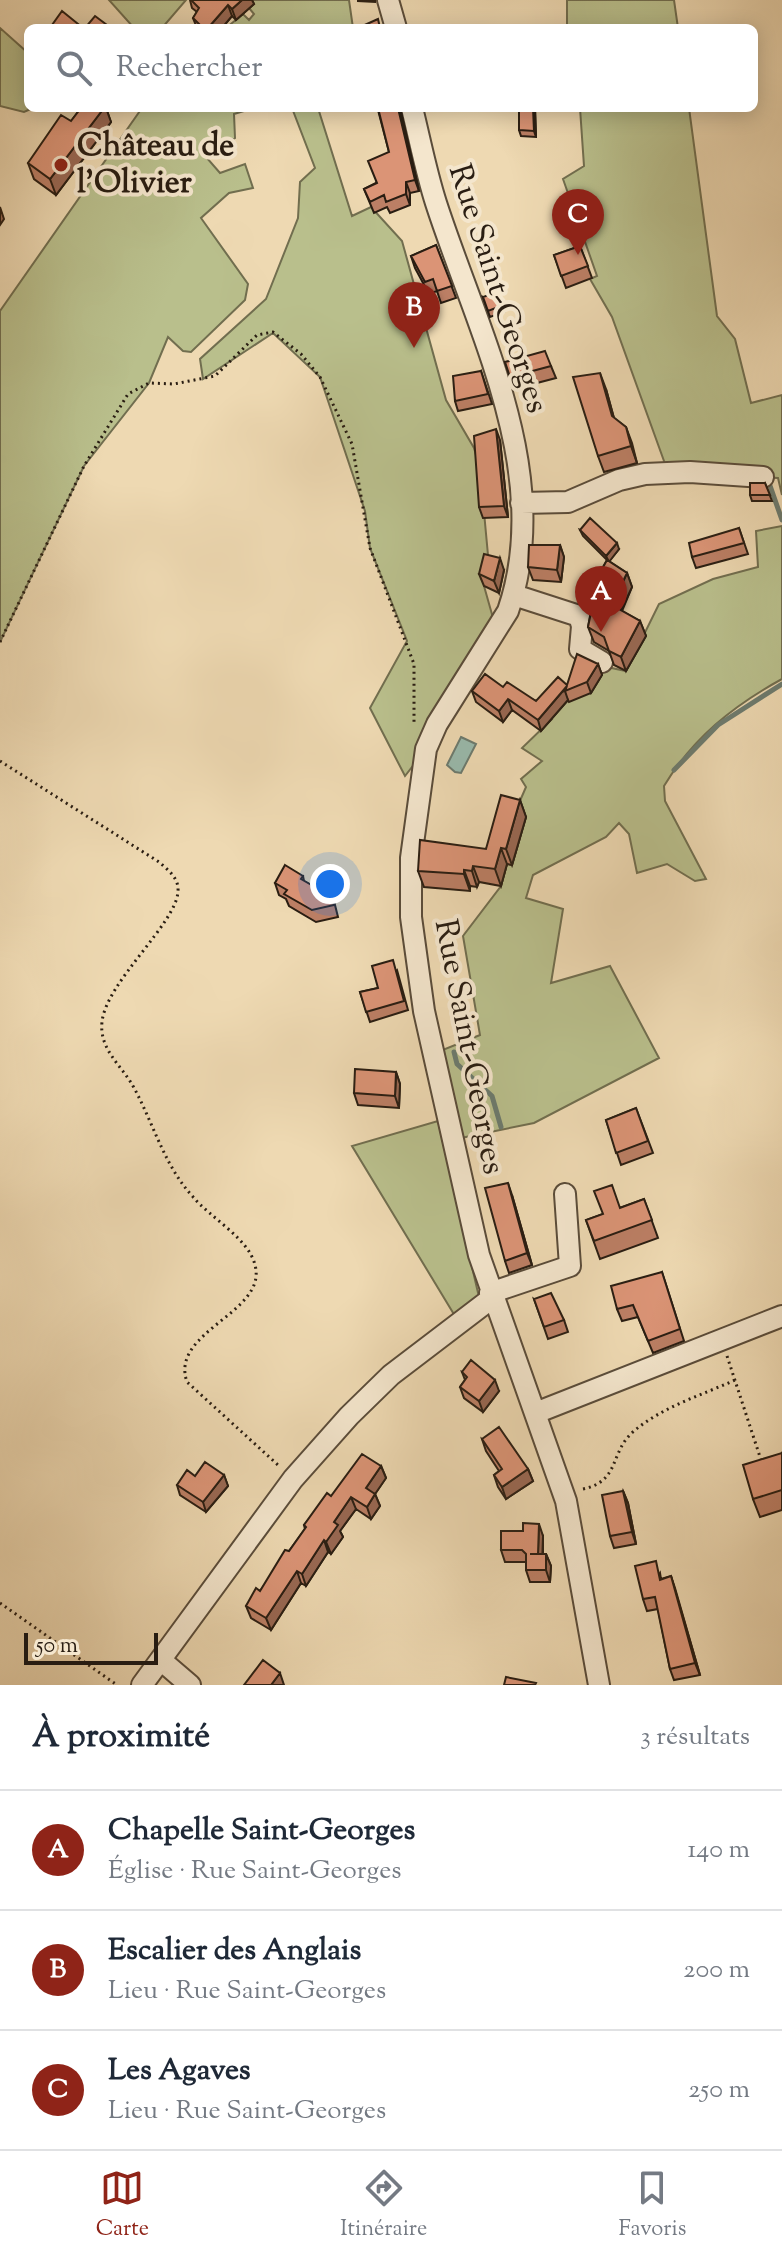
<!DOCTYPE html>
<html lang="fr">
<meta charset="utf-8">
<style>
:root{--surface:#fff;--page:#f6f6f7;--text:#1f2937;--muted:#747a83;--line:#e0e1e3;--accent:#8f2418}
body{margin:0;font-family:"Sorts Mill Goudy",serif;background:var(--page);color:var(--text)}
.scale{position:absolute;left:24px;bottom:20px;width:134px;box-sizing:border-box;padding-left:8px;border:4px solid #291d12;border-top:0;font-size:22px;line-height:28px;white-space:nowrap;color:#291d12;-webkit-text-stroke:6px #f4e6cd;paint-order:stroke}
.you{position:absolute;left:330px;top:884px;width:28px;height:28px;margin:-20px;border:6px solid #fff;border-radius:50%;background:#1a73e8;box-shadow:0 0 0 12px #1a73e833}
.badge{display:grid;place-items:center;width:52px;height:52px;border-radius:50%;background:var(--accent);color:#fff;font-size:26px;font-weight:700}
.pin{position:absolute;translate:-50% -66px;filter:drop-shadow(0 2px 4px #0008)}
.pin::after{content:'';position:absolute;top:42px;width:28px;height:24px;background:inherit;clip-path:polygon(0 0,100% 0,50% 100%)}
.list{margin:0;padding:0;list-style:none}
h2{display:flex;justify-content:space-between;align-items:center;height:104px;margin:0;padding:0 32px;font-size:34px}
h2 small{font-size:26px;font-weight:400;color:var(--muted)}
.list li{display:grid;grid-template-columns:52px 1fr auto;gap:24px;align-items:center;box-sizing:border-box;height:120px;padding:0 32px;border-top:2px solid var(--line)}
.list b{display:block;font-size:30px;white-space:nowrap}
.list p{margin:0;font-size:26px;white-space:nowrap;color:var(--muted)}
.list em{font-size:26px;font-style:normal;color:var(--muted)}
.icon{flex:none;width:44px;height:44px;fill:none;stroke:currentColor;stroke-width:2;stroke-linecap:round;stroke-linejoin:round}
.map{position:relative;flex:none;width:782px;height:1685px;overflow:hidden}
.search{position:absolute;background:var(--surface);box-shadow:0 4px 20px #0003;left:24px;right:24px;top:24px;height:88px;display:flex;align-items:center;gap:20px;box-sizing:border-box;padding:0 28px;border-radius:12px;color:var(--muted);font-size:30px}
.sheet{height:464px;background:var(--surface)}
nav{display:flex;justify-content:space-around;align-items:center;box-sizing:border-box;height:112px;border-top:2px solid var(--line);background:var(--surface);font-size:22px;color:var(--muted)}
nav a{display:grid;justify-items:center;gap:4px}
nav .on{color:var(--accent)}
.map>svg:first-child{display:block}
.green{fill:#b9bf8c;stroke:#716e4f;stroke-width:2}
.water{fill:#99baad;stroke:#6c7b6f;stroke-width:2}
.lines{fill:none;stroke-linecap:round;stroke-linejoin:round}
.stream{stroke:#6c7b6f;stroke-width:5}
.minor-casing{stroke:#5a4c3a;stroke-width:24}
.path{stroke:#291d12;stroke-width:3;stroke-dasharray:2 4;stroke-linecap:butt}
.minor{stroke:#f4e6cd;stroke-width:20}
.wall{fill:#bc7f65;stroke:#291d12;stroke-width:2}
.shaded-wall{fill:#996853;stroke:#291d12;stroke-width:2}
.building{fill:#db9476;stroke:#291d12;stroke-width:2}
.poi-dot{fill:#8f2418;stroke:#f4e6cd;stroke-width:3}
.labels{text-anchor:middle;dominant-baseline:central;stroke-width:8;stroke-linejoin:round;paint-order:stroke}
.poi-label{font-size:32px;font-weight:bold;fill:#291d12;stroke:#f4e6cd;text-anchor:start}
.street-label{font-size:32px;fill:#291d12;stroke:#f4e6cd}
</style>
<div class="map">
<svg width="782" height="1685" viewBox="0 0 782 1685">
<rect width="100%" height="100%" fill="#eed9b2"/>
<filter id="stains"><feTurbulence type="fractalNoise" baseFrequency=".0025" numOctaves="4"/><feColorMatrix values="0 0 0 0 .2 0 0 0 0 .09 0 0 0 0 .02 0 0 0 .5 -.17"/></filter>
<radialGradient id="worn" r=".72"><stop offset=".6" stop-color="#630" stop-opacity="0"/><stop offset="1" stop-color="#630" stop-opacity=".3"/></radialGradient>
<!-- green -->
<path class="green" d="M109,0H186L162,28H134Z
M250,0H349L353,28H226L243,14L249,20L254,14L249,8L253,4Z
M567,0H674L678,28H567Z
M0,28L28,53V108H33L24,112L0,106Z
M142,108H254L234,114L235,138L206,157L220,173L245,164L253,188L229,193L201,218L248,284L245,300L191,352L183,351L168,337L149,383L84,466L0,642V311Z
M292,108H318L352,216L371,207L402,241L446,400L474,448L480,469L489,566L484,586L497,632L426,749L405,776L370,708L407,641L370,548L365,511L320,377L273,333L203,379L200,359L266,299L298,218L300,182L315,168Z
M580,108H689L717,316L735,339L751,403L782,395V495L778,478L668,472L612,317L590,279L597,276L563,179L584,166Z
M782,526V679C733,706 693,738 664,786L665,801L706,879L695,881L667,864L637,873L629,834L619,823L606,837L533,875L526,898L563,909L551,983L610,966L659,1058L534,1123L456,1139L435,1053L480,1035L463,936L501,886L507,864L512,865L526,817L516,810L526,787L521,779L542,761L522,748L552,719L545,707L596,684L605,669L602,666L626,671L659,604L713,579L758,567L756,531Z
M438,1121L479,1297L455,1316L352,1146Z"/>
<!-- water -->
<path class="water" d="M461,737L476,744L461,773L455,772L447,765Z"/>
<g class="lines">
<!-- stream -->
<path class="stream" d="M768,480L782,520
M674,770L718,725L782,684
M454,1052L457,1064L492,1096L501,1127"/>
<defs>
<path id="minor" d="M388,0L396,28
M412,108C420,140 426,172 436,203C477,330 555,475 508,611L437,724L426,749L411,858V917L424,1011L479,1255L566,1501L599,1685
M521,503L568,502L619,480L645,474L690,472L763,477
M514,595L579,616L582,626L580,649L602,662
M490,1293L570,1266L565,1194
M538,1412L782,1316
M162,1661L190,1685
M142,1685L293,1479L349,1416L391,1375L492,1298"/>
</defs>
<!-- minor casing -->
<use href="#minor" class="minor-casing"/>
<!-- path -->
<path class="path" d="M0,642L84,466L128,394L149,383L174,384L215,376L257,335L273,332L301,354L320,377L352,444L370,548L414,664V725
M0,761L159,862C168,870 179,878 178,891C177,923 106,982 102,1022C99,1049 121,1065 133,1086C154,1124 164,1166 194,1198C211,1218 249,1239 255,1265C268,1313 169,1331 187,1382L278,1465
M727,1356L762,1463
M583,1489C621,1481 609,1452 634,1431C662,1407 702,1395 735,1380
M0,1603L117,1685"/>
<!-- minor -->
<use href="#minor" class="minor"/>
</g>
<!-- wall -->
<path class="wall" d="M190,0H252L254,4L236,20L232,16L222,28H197L193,18L197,12L192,8Z
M358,0H375V2L358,1Z
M81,108H106L111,122L56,195L34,179L28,163L71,121Z
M368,108H400L419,191L410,193V205L390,213L387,207L374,213L364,189L376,183L389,152L378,110H369Z
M519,108H535L536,137L521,136L519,130Z
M436,245L456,298L441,303L437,291L429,294L415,268L411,256Z
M580,246L592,278L566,288L554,255Z
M483,297L501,306L504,312L490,317Z
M505,362L551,366L556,378L514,389Z
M481,371L492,404L458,411L455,401Z
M606,389L614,418L626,427L637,463L604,472L598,456Z
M500,440L508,517L483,518L479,507Z
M765,483L772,501H752L750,495Z
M739,528L748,554L696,568L692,557Z
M580,530L619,549L609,561L627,573L632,587L622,611L640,621L646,636L626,671L614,665L609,651L594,642L588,627L591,611L586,598L607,560L583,536Z
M560,545L564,557L561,582L533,580L528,567Z
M504,570L499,593L484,586L479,574Z
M598,664L602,675L591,693L569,702L568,700L541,731L512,710L503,722L476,702L472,691L503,687L536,701L567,685Z
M520,800L526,817L512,865L507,864L501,886L479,882L477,887L470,886V891L424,887L418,871L486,849Z
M303,876L304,881L322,891L331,889L338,917L316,922L289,906L286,899L279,895L275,883Z
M397,970L408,1010L370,1022L360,992L378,988Z
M396,1072L400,1084L399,1108L358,1105L354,1093Z
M636,1108L653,1153L621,1165L606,1120Z
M512,1195L532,1265L509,1273L505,1261Z
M644,1199L658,1238L600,1259L586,1220Z
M662,1272L684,1341L653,1353L638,1317L622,1321L617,1309Z
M534,1299L564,1320L568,1332L548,1339Z
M462,1372L499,1391L483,1412L464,1398L460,1387L465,1380Z
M482,1439L528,1469L533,1481L506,1499L498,1487L494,1475L499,1471L486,1451Z
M782,1453V1510L760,1517L753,1499Z
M381,1466L386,1478L375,1494L380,1506L371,1519L356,1509L340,1531L343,1537L331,1554L328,1552L306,1586L301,1583L271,1630L251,1618L246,1606L260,1591L305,1529L304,1525L331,1496Z
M224,1475L228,1486L206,1512L180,1495L177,1485L195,1476Z
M623,1491L628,1503L636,1544L614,1548L610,1536Z
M543,1536V1554H546L551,1566L550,1582H530L526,1570V1562H505L501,1550Z
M660,1573L661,1579L671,1576L700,1675L674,1680L670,1669L658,1609L647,1611L643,1599Z"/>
<!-- shaded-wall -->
<path class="shaded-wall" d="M242,0H252L254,4L236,20L232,9Z
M228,5L232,16L222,28H208Z
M104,108H106L111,122L56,195L50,179Z
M398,108H400L419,191L415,180Z
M533,108H535L536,137L534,131Z
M406,182L410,193V205L406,194Z
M0,207L4,219L0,225Z
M600,373L606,389L618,433L612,416Z
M626,427L632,443L637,463L631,446Z
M496,429L500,440L508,517L504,506Z
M617,543L619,549L609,562L606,556Z
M560,545L564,557L561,582L557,570Z
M500,558L504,570L499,593L494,581Z
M627,573L632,587L617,620L612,605Z
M640,621L646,636L626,671L621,657Z
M598,664L602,675L591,693L587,682Z
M567,686L565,691L568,700L541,731L538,720Z
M508,699L512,710L503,722L499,711Z
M520,800L526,817L512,865L506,849Z
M501,848L507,864L501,886L495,869Z
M473,866L479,882L477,887L472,871Z
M464,870L470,886V891L464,874Z
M396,1072L400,1084L399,1108L395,1096Z
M508,1183L512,1195L532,1265L527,1253Z
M495,1380L499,1391L483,1412L479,1401Z
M381,1466L386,1478L371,1500L366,1488Z
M528,1469L533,1481L506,1499L502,1487Z
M224,1475L228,1486L206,1512L203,1502Z
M623,1491L628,1503L636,1544L632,1532Z
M375,1494L380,1506L371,1519L367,1507Z
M351,1497L356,1509L340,1531L343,1537L331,1554L326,1542L334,1522Z
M539,1524L543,1536L542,1566L538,1554Z
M324,1540L328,1552L306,1586L302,1574Z
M546,1554L551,1566L550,1582L546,1570Z
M297,1571L301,1583L271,1630L266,1618Z
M671,1576L675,1588L700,1675L695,1663Z
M280,1673L284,1685H271Z"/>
<!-- building -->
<path class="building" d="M191,0H242L232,9L228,5L208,28H203L193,18L199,8Z
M62,11L83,28H56L52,25Z
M95,16L111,28H85Z
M378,19L380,28H358Z
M81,108H104L50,179L28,163L61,115L71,121Z
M378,108H398L415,180L406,182V194L386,202L384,195L370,202L364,189L377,183L368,161L389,152Z
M519,108H533L534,131L519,130Z
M436,245L452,286L437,291L433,279L425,282L411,256Z
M580,246L588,266L561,276L554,255Z
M494,293L501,306L488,311L483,297Z
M545,351L551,366L510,377L505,362Z
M481,371L488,394L455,401L453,376Z
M600,373L612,416L626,427L631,446L598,456L573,377Z
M496,429L504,506L479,507L474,436Z
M750,483H765L770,495H750Z
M590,518L617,543L606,556L580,530Z
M739,528L744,543L692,557L689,543Z
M529,545H560L557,570L528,567Z
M484,554L500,558L494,581L479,574Z
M607,560L627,573L612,605L640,621L621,657L609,651L604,637L588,627L593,603L586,598Z
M577,654L598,664L587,682L565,691L567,686L538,720L508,699L499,711L472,691L485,674L503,687L507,682L536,701L558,677L567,685Z
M501,795L520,800L506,849L501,848L495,869L473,866L472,871L464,870V874L418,871L420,840L486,849Z
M285,865L303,876L301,879L322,891L331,889L334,905L312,910L284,894L287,890L275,883Z
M393,960L404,1001L366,1012L360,992L378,988L372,966Z
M355,1069L396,1072L395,1096L354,1093Z
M636,1108L648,1141L616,1153L606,1120Z
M508,1183L527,1253L505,1261L485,1188Z
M612,1185L620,1208L644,1199L652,1220L594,1241L586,1220L603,1214L594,1191Z
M662,1272L680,1329L648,1341L633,1305L617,1309L611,1286Z
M551,1293L564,1320L544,1327L534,1299Z
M471,1360L495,1380L479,1401L460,1387L467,1377L462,1372Z
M499,1427L528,1469L502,1487L494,1475L502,1469L482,1439Z
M782,1453V1490L753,1499L743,1465Z
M362,1454L381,1466L366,1488L375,1494L367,1507L351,1497L334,1522L338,1525L326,1542L324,1540L302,1574L297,1571L266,1618L246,1606L256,1588L260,1591L285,1550L289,1551L306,1527L304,1525L327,1493L331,1496Z
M205,1462L224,1475L203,1502L177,1485L187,1470L195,1476Z
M623,1491L632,1532L610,1536L602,1495Z
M523,1523L539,1524L538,1554H530H546V1570H526V1554L522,1550H501V1531H523Z
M656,1561L660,1580L671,1576L695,1663L670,1669L655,1597L643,1599L635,1566Z
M263,1660L280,1673L271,1685H244Z
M506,1677L536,1683L535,1685H504Z"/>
<!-- markers -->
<circle class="poi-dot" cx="61" cy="165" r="8"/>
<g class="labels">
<!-- poi labels -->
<g class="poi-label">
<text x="77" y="147">Château de<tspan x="77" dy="37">l'Olivier</tspan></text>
</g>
<!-- street labels -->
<g class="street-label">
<text transform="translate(497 289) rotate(72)">Rue Saint-Georges</text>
<text transform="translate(468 1047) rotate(79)">Rue Saint-Georges</text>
</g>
</g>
<rect width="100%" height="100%" filter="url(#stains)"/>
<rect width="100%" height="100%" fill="url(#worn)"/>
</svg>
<div class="scale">50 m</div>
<div class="you"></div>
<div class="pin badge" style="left:601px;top:632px">A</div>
<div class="pin badge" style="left:414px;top:348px">B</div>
<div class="pin badge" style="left:578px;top:255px">C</div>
<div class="search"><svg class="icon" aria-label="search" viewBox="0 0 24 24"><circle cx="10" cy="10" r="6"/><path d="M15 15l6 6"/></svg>Rechercher</div>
</div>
<section class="sheet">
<h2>À proximité<small>3 résultats</small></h2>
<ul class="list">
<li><span class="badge">A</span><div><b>Chapelle Saint-Georges</b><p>Église · Rue Saint-Georges</p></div><em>140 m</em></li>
<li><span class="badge">B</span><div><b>Escalier des Anglais</b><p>Lieu · Rue Saint-Georges</p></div><em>200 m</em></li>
<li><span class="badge">C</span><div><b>Les Agaves</b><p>Lieu · Rue Saint-Georges</p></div><em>250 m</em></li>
</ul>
</section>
<nav>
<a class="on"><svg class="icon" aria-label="map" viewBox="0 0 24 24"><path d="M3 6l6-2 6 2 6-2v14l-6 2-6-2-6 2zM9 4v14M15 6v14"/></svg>Carte</a>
<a><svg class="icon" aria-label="directions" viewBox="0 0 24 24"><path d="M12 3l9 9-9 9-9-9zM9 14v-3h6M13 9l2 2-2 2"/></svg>Itinéraire</a>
<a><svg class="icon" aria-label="saved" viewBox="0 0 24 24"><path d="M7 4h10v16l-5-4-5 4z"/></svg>Favoris</a>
</nav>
